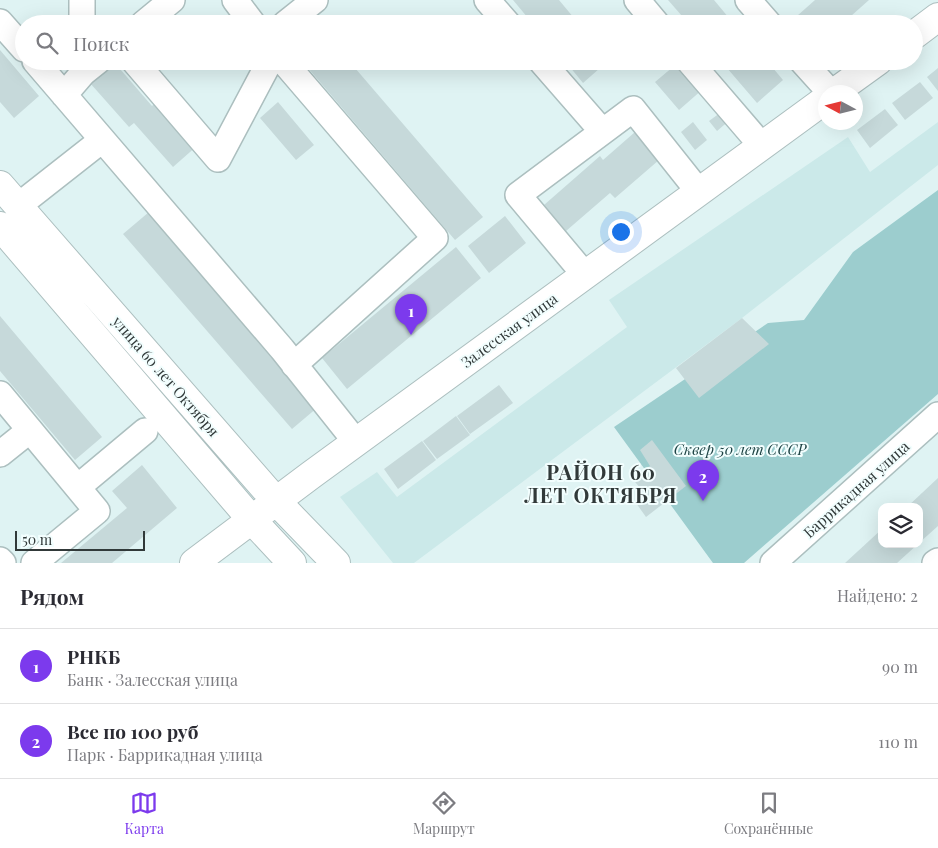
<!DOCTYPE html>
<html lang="ru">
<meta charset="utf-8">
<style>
:root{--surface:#fff;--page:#f2f2f3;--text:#2b2b33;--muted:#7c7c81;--line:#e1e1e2;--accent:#7c3aed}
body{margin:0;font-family:"Playfair Display",serif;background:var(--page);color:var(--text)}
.controls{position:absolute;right:15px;bottom:15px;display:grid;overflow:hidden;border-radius:10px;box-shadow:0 5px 20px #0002}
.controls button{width:45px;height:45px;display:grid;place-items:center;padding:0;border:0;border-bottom:1px solid var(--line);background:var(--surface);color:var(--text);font:25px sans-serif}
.compass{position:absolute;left:818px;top:85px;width:45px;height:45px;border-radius:50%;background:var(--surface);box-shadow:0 5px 20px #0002;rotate:277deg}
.scale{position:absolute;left:15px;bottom:12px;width:130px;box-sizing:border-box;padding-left:5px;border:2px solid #313939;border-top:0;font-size:14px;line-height:18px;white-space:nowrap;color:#313939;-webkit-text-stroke:4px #f2fefe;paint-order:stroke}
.you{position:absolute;left:620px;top:231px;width:18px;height:18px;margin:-12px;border:4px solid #fff;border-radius:50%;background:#1a73e8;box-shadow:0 0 0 8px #1a73e833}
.badge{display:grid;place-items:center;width:32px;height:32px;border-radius:50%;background:var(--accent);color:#fff;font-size:16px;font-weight:700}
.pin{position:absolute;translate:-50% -41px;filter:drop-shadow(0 1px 2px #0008)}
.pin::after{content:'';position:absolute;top:26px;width:18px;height:15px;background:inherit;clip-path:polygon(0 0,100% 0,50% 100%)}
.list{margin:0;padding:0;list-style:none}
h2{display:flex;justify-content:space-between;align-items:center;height:65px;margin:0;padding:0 20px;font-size:21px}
h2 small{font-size:16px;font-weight:400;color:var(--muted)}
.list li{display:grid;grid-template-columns:32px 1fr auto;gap:15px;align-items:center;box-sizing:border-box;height:75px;padding:0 20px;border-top:1px solid var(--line)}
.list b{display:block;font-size:19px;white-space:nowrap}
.list p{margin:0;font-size:16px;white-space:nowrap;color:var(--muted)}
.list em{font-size:16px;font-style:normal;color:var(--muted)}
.icon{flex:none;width:28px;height:28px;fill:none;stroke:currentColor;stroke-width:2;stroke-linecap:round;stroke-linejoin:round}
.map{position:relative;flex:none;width:938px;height:563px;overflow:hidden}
.search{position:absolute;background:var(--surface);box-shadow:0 5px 20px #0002;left:15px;right:15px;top:15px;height:55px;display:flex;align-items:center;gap:12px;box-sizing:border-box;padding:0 18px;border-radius:28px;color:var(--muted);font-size:19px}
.sheet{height:215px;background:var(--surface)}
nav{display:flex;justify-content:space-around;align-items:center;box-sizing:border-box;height:70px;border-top:1px solid var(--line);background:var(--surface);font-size:14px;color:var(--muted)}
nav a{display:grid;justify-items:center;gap:2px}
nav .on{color:var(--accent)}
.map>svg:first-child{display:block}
.built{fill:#cbe9e9}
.green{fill:#9ccdce}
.building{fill:#c6d9da}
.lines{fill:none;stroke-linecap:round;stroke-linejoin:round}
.minor-casing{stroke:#acbfbf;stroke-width:28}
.major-casing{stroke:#acbfbf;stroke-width:30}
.minor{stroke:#fff;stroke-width:25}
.major{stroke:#fff;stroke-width:28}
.labels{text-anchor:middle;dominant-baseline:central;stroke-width:4;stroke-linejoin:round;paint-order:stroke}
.street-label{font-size:15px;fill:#313939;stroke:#f2fefe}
.park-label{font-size:15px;font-style:italic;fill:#1d4344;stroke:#f2fefe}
.district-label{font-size:20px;font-weight:bold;letter-spacing:1px;fill:#313939;stroke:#f2fefe}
</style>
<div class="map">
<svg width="938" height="563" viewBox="0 0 938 563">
<rect width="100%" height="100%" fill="#dff3f3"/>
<!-- built -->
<path class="built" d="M938,122V165L742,318L414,563H393L340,497L377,472L397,497L627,327L609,300L848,137L870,172Z"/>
<!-- green -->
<path class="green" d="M938,190V394L744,563H713L614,427L768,323L804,320L853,252Z"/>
<!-- building -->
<path class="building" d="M513,0H559L579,24H533Z
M668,0H714L734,24H689Z
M815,0H869L842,24H788Z
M0,50L39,96L14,118L0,102Z
M302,61H349L483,217L455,240Z
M565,61H608L583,83Z
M680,61L703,89L679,110L655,82Z
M721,61H767L783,80L757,103Z
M114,62L152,106L158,100L198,145L173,167L134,123L129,127L90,83Z
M938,68V91L927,77Z
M920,82L933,98L905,120L892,103Z
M278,102L314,145L296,160L260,118Z
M885,109L898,125L870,148L857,130Z
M724,110L731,119L717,131L709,121Z
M693,122L707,140L695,150L681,132Z
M635,132L659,160L615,198L610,193L566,231L544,205L600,156L603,160Z
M149,212L318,407L292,429L123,234Z
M505,216L526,243L489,273L468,246Z
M456,247L481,278L347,389L322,358Z
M0,316L102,437L75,460L0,371Z
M742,318L769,344L699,398L676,368Z
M499,385L513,403L470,434L457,416Z
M456,416L470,435L437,459L423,441Z
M652,440L686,486L646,517L636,503L645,494L631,477L650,466L640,450Z
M422,441L436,460L398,489L384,469Z
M142,465L177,508L112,563H61L127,508L112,491Z
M938,478V526L919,543V507H907Z
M882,529V544H918L897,563H845Z"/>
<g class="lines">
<defs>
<path id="minor" d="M82,0V24
M235,0L253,24
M487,0L508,24
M637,0L657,24
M748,0L769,24
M0,22L24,49
M143,24L172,0
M285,24L315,0
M35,61L282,349L356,442
M134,61L218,159L270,61
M283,61L435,238L294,365
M541,61L602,131
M689,61L762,146
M802,61L830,92
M64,95L83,73L98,61
M18,206L102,140
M585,275L518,195L633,109L699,192
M0,394L97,511L34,563
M0,454L30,430
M78,487L145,431
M0,560L3,563
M773,563L938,415
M935,563L938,561"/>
<path id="major" d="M914,35L938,17
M835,92L878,61
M0,185L276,501L336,563
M0,226L251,519L292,563
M194,563L311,475L826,99"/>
</defs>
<!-- minor casing -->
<use href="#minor" class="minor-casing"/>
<!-- major casing -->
<use href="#major" class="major-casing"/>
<!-- minor -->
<use href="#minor" class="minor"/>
<!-- major -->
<use href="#major" class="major"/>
</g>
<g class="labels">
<!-- street labels -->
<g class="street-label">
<text transform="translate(509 330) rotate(-36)">Залесская улица</text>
<text transform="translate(166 376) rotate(49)">улица 60 лет Октября</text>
<text transform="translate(856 489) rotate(-42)">Баррикадная улица</text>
</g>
<!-- park labels -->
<g class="park-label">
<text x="740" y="449">Сквер 50 лет СССР</text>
</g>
<!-- district labels -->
<g class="district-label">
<text x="601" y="471">РАЙОН 60<tspan x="601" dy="23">ЛЕТ ОКТЯБРЯ</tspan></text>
</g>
</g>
</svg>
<div class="controls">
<button><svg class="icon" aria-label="layers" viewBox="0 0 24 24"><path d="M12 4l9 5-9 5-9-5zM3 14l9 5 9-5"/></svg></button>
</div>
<svg class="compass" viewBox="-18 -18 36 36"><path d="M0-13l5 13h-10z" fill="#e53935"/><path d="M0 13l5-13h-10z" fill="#7c7c81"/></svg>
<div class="scale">50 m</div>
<div class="you"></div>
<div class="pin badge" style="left:411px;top:335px">1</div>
<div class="pin badge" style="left:703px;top:501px">2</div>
<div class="search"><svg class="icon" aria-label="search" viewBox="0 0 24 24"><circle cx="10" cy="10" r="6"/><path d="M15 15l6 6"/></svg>Поиск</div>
</div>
<section class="sheet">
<h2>Рядом<small>Найдено: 2</small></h2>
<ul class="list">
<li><span class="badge">1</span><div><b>РНКБ</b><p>Банк · Залесская улица</p></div><em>90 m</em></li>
<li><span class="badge">2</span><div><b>Все по 100 руб</b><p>Парк · Баррикадная улица</p></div><em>110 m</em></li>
</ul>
</section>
<nav>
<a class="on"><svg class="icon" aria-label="map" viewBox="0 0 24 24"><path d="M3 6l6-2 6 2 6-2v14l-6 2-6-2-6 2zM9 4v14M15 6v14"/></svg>Карта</a>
<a><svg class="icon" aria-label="directions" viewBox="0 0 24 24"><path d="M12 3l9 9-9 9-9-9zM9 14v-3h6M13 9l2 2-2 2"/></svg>Маршрут</a>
<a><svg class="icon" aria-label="saved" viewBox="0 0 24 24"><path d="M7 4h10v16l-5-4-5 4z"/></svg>Сохранённые</a>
</nav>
